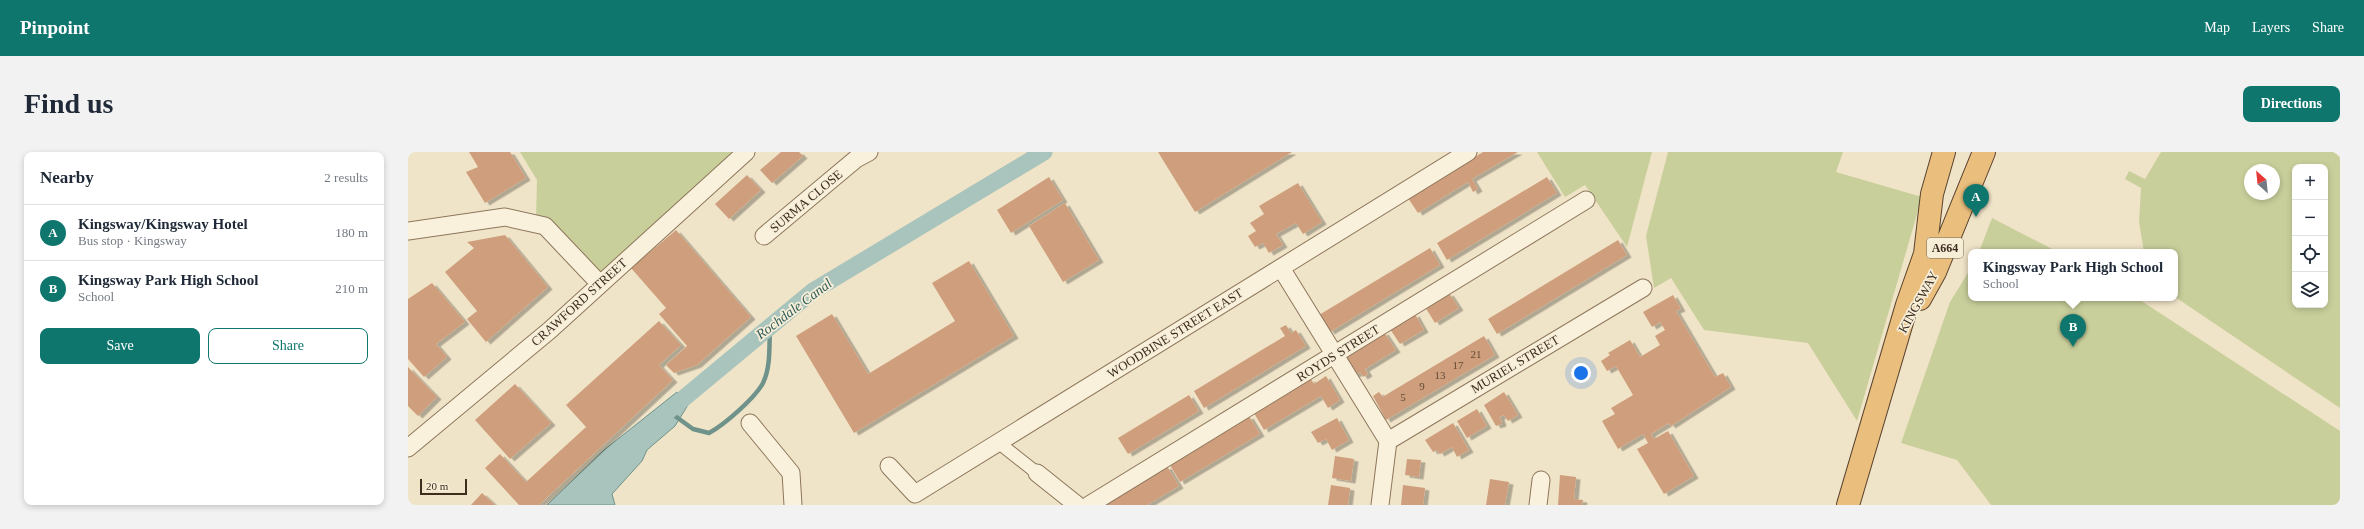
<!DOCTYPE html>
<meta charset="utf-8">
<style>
:root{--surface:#fff;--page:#f2f2f3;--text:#1f2937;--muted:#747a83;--line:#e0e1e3;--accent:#0f766e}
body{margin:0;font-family:Georgia,serif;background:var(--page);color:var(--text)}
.controls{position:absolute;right:12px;top:12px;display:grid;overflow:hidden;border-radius:8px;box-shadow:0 2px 6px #0003}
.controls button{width:36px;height:36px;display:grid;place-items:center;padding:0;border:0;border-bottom:1px solid var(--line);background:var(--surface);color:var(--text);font:20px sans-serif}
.compass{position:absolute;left:1836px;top:12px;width:36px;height:36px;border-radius:50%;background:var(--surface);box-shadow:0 2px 6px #0003;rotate:333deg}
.scale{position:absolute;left:12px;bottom:10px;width:47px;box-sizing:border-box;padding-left:4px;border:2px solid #3d2e20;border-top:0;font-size:11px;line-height:14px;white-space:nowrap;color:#3d2e20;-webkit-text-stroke:3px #f7eed8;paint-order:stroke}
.you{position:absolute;left:1173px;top:221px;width:14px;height:14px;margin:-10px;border:3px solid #fff;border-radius:50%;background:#1a73e8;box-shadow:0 0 0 6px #1a73e833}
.badge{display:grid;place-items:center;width:26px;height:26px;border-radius:50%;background:var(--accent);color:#fff;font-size:13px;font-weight:700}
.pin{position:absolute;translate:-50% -33px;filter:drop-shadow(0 1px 2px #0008)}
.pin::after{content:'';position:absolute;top:21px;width:14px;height:12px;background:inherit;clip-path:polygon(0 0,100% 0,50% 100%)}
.popup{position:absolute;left:1560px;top:97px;width:210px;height:52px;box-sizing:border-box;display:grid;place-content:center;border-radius:8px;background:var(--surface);filter:drop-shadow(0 1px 3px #0005);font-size:13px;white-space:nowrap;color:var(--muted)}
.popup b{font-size:15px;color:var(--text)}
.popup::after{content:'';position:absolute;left:50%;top:100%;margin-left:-8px;border:8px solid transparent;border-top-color:var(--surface)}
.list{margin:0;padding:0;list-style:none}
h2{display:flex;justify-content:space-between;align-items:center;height:52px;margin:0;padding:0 16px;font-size:17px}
h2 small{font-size:13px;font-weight:400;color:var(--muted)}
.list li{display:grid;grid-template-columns:26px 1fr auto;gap:12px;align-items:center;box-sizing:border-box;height:56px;padding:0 16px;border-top:1px solid var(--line)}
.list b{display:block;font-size:15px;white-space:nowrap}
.list p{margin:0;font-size:13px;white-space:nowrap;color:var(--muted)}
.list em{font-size:13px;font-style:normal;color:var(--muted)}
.actions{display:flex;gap:8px;padding:12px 16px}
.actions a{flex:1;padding:9px 0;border:1px solid var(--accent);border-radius:8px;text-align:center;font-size:14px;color:var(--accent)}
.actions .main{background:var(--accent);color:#fff}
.icon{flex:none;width:22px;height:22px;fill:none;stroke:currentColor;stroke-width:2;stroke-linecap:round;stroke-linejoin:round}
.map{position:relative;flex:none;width:1932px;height:353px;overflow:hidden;border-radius:8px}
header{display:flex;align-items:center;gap:24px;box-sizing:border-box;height:56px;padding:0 20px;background:var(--accent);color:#fff}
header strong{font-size:19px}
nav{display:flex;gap:22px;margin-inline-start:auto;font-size:14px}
.intro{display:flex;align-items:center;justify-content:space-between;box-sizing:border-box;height:96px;padding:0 24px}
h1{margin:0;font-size:28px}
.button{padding:10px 18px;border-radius:8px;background:var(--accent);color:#fff;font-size:14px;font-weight:700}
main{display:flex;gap:24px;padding:0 24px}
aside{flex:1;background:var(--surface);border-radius:8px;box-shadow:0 2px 6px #0003}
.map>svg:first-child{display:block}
.green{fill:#c9cf9b;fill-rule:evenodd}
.water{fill:#a9c4bc;stroke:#6f938a}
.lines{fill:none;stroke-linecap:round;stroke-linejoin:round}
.stream{stroke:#6f938a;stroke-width:4.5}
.canal{stroke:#a9c4bc;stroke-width:17}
.building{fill:#cf9f7d;filter:url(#shadow)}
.pedestrian-casing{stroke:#8d765c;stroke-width:14}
.minor-casing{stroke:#8d765c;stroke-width:19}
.trunk-casing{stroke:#5b4430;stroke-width:24}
.pedestrian{stroke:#faf1dc;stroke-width:12}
.minor{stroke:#faf1dc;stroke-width:17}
.trunk{stroke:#eabe7c;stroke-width:22}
.labels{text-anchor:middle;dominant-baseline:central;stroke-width:3.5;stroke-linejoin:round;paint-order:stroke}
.number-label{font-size:11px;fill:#624a37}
.shield{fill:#f7eed8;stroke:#756857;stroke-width:1}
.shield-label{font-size:12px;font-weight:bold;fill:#3d2e20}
.street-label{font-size:13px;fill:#3d2e20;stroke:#f7eed8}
.water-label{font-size:14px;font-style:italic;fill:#2f5d5a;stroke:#f7eed8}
</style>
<header>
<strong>Pinpoint</strong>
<nav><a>Map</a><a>Layers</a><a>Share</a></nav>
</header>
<div class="intro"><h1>Find us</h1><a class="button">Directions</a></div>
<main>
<aside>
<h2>Nearby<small>2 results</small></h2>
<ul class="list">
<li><span class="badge">A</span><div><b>Kingsway/Kingsway Hotel</b><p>Bus stop · Kingsway</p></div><em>180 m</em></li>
<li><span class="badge">B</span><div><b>Kingsway Park High School</b><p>School</p></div><em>210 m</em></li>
</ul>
<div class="actions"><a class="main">Save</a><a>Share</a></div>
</aside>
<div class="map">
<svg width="1932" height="353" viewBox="0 0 1932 353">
<defs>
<filter id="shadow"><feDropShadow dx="4.5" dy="2.5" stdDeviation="0" flood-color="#0004"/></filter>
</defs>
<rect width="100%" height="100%" fill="#f0e4c8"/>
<!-- green -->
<path class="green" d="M112,0H328L192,124L128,65L129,28Z
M1129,0H1244L1219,95L1177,33L1157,45Z
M1260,0H1435L1428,20L1514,45L1449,269L1400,191L1296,178L1263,126L1246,136L1238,84Z
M1753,0H1925L1932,5V256L1767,145V100H1736L1731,70L1733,36L1717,27L1721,19L1737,27ZM1887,15H1917V153H1887ZM1842,18H1866V42H1842Z
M1584,66L1650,100H1571Z
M1563,116V146H1729L1932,279V353H1583L1549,308L1493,291L1542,150Z"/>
<!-- water -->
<path class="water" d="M269,240L280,253L267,274L239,298L234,309L204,342L207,353H139L196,298Z"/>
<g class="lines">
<!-- stream -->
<path class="stream" d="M267,264L285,277L301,281C316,273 347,246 355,231C363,215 361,193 362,176"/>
<!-- canal -->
<path class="canal" d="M258,261L405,139L636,0"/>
</g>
<!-- building -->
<path class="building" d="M61,0H102L118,26L77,51L58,20L70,15Z
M373,0H391L395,4L364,31L352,18Z
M750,0H884L787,60Z
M1075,0H1110L1064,27L1070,37L1065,40L1060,30L1010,61L1000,46Z
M339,23L353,38L321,67L307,52Z
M641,25L655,48L603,81L589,58Z
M1139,25L1149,41L1039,108L1029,91Z
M890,31L914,70L895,82L888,71L868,82L875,93L861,101L855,91L847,95L840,84L848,79L842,71L856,62L851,54Z
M657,51L691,108L655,130L621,74Z
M268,78L343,165L289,213L266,221L258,213L279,194L251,162L258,156L223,116Z
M97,83L140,135L78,190L59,167L69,159L37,120L66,96L59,90Z
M1210,88L1219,103L1089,182L1080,167Z
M1022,96L1032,113L922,180L911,163Z
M561,109L606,184L446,281L388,184L424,162L460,222L547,169L524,131Z
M24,131L57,170L28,192L39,205L16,225L0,207V147Z
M1041,141L1051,156L1027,171L1017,155Z
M1265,143L1273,157L1268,159L1307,225L1315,221L1323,235L1263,274L1261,271L1243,282L1246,287L1260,279L1286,324L1256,342L1229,297L1240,291L1235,282L1210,297L1194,269L1207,262L1203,256L1225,243L1208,214L1199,219L1193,209L1202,203L1200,201L1222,188L1232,205L1252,193L1247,184L1257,178L1252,170L1244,175L1235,160Z
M1007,162L1016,178L992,192L982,177Z
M251,169L273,193L251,213L265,228L131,353H111L77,316L92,302L118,330L178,275L158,253Z
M878,173L883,181L888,178L898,194L796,256L786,239L877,184L872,176Z
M976,180L988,198L957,217L960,222L955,225L952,220L947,223L936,205Z
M1076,184L1087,203L978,268L965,244L971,240L975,245L976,244Z
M0,215L29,245L10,264L0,254Z
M918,224L932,248L920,256L913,244L856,278L846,261L903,227L906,232Z
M107,232L143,271L102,307L67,268Z
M1096,240L1110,263L1100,269L1096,263L1092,265L1094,272L1088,274L1076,253Z
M781,243L791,259L720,302L710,286Z
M1069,257L1079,274L1059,286L1049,269Z
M841,264L852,282L772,330L762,313Z
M929,266L941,288L924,298L918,287L910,291L903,280Z
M1045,271L1061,298L1049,305L1044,295L1032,302L1029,298L1025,300L1017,288Z
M927,304L946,307L943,329L924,326Z
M999,307L1013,308L1011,325L997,323Z
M759,314L771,334L739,353H696Z
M1152,323L1168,325L1166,347L1175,348L1174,353H1150Z
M1082,327L1101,330L1097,353H1078Z
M923,333L942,336L940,353H920Z
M995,333L1017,336L1015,353H993Z
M74,341L87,353H63Z"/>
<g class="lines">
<defs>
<path id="pedestrian" d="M591,291L629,321"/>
<path id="minor" d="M0,79L97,65L137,74L191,131
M356,84L448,7L461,0
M873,116L980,289
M342,271L383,321L385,353
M980,289L1235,136
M0,296L142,178L338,0
M481,314L507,342L1060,0
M629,321L669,353
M681,353L1178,48
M972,353L980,289
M1130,353L1133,328"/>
<path id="trunk" d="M1512,147L1527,120L1576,0
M1440,353L1499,153L1517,102L1524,42L1536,0"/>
</defs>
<!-- pedestrian casing -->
<use href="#pedestrian" class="pedestrian-casing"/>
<!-- minor casing -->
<use href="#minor" class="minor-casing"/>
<!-- trunk casing -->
<use href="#trunk" class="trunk-casing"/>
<!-- pedestrian -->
<use href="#pedestrian" class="pedestrian"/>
<!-- minor -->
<use href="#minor" class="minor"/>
<!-- trunk -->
<use href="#trunk" class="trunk"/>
</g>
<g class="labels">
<!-- number labels -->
<g class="number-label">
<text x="1068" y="202">21</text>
<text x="1050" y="213">17</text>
<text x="1032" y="223">13</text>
<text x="1014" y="234">9</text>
<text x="995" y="245">5</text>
</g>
<!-- shield labels -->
<rect class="shield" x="1519" y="86" width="36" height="20" rx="3"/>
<g class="shield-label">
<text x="1537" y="96">A664</text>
</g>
<!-- street labels -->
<g class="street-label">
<text transform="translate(398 49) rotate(-40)">SURMA CLOSE</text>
<text transform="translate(171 150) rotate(-42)">CRAWFORD STREET</text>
<text transform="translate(1510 150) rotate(-61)">KINGSWAY</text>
<text transform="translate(767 181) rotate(-32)">WOODBINE STREET EAST</text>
<text transform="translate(930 201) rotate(-32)">ROYDS STREET</text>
<text transform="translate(1107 212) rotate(-31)">MURIEL STREET</text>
</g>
<!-- water labels -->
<g class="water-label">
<text transform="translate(386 157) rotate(-37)">Rochdale Canal</text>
</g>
</g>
</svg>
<div class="controls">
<button>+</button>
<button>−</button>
<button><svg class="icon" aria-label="locate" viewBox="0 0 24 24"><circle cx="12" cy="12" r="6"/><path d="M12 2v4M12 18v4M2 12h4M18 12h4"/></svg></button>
<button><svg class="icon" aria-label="layers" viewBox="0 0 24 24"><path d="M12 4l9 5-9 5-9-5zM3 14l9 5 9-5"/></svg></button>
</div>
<svg class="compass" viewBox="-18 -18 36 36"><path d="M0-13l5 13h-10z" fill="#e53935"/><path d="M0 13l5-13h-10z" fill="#747a83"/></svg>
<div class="scale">20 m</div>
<div class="you"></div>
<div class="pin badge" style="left:1568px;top:65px">A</div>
<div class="pin badge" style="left:1665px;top:195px">B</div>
<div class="popup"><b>Kingsway Park High School</b>School</div>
</div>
</main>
